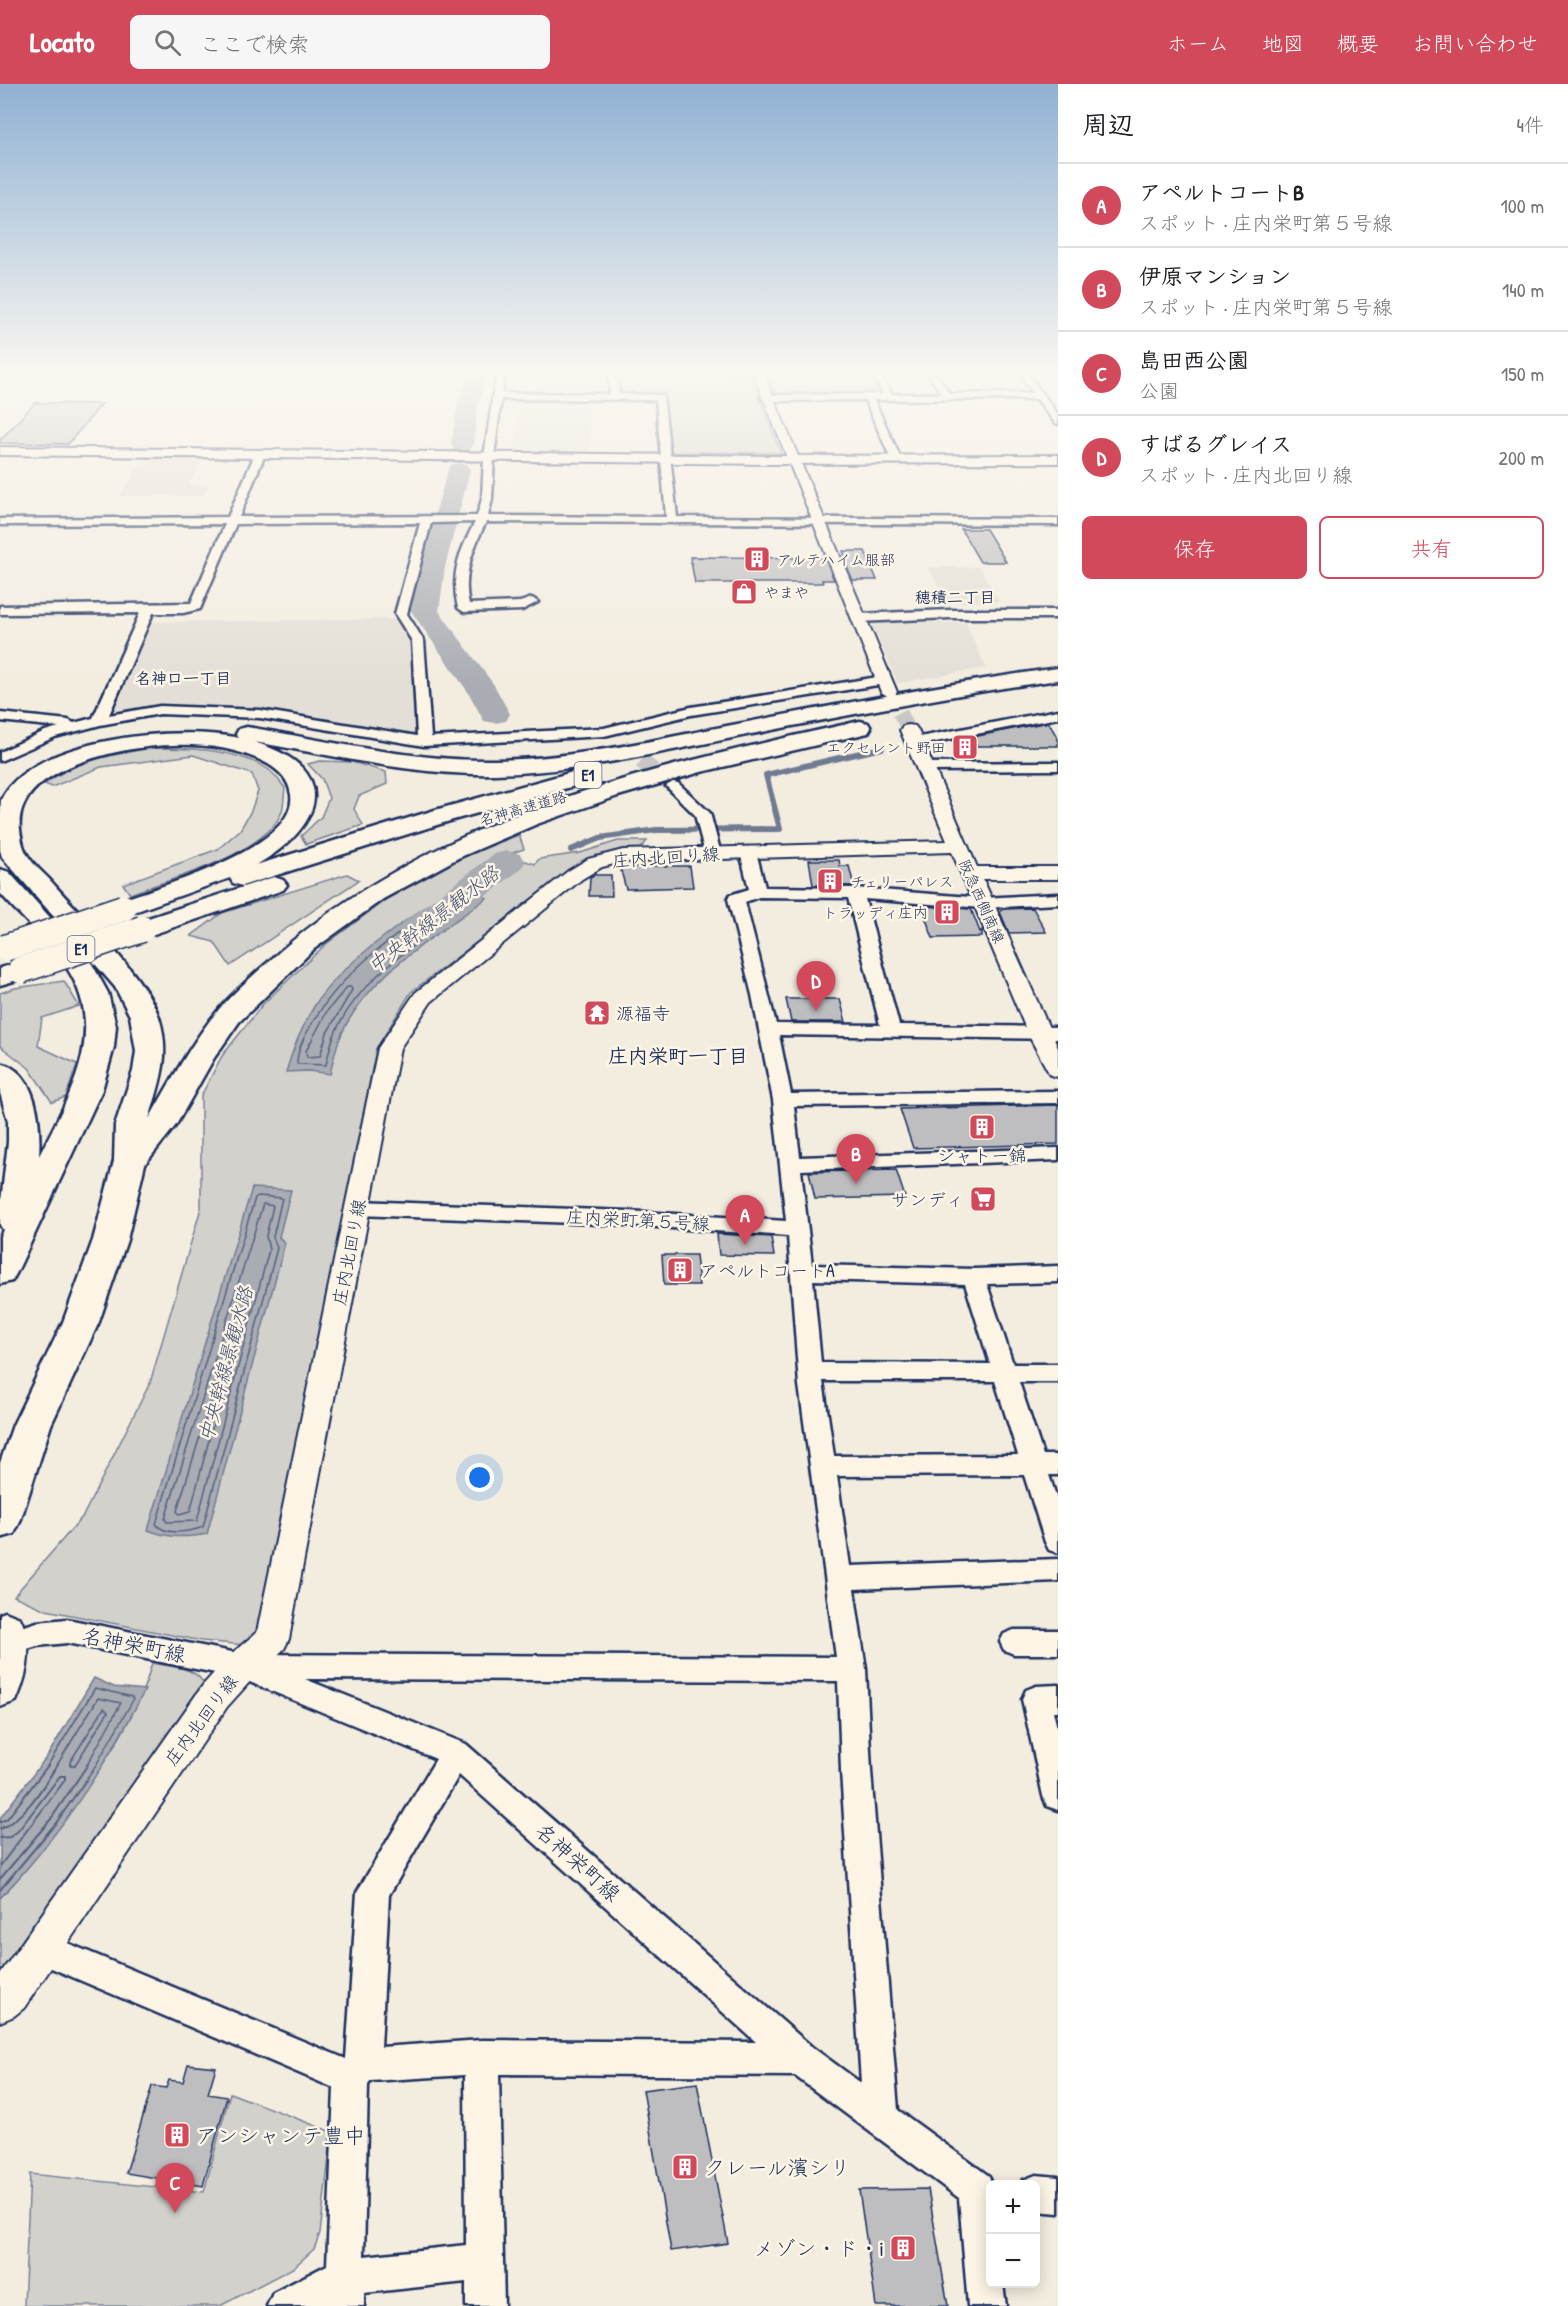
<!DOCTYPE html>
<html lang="ja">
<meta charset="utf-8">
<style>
:root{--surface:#fff;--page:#f6f6f6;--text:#202124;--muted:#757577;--line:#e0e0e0;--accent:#d1495b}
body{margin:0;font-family:"Patrick Hand","Klee One",sans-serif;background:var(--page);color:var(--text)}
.controls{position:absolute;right:18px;bottom:18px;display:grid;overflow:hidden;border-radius:9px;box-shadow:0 3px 15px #0003}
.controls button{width:54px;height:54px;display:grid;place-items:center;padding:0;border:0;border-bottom:2px solid var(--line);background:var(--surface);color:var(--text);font:30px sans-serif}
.you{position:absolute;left:480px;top:1394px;width:21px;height:21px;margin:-15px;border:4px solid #fff;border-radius:50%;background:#1a73e8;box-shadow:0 0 0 9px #1a73e833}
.badge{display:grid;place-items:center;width:39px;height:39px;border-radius:50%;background:var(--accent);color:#fff;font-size:20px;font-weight:700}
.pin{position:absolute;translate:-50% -50px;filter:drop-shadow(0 2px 3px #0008)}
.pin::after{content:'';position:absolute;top:32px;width:21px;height:18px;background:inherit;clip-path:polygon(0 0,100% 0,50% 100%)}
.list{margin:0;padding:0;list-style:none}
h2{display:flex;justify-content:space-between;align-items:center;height:78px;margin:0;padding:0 24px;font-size:26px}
h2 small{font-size:20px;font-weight:400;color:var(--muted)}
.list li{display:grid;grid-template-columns:39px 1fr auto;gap:18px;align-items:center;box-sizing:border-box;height:84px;padding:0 24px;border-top:2px solid var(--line)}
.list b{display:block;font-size:22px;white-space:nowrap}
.list p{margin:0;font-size:20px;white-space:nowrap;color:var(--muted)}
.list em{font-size:20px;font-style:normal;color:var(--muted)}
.actions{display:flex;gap:12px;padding:18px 24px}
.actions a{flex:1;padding:14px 0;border:2px solid var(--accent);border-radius:9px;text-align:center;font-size:21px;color:var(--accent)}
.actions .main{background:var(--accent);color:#fff}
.icon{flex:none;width:33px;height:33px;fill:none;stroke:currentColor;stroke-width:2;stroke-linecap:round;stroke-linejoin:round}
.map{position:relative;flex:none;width:1058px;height:2222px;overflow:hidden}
header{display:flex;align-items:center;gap:36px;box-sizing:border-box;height:84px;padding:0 30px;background:var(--accent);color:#fff}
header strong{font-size:28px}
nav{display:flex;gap:33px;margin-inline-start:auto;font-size:21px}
.search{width:420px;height:54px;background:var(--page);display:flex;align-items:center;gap:15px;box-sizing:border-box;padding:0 21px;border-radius:9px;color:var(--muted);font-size:22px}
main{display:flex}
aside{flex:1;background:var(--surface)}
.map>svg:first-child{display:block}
.built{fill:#e3dfd6}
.green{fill:#d3d1cc;stroke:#778095;stroke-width:1.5}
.water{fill:#a9acb3;stroke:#707a91;stroke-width:1.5}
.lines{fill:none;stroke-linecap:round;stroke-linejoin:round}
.shore-far1{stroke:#546180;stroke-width:1.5}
.shore{stroke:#546180;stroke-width:2}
.stream{stroke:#707a91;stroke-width:6}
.river{fill:#a9acb3;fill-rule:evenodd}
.building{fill:#bebec0;stroke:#1b2f5e;stroke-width:1.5}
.minor-tunnel{stroke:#c8c7c6;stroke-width:16;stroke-dasharray:16 8;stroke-linecap:butt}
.tertiary-tunnel{stroke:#c8c7c6;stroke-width:15;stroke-dasharray:15 8;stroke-linecap:butt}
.minor-casing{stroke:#1b2f5e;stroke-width:5}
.tertiary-casing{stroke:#1b2f5e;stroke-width:4}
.secondary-casing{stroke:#1b2f5e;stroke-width:4}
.primary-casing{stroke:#1b2f5e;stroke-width:5}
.motorway-casing{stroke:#1b2f5e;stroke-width:5}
.minor{fill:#fcf5e5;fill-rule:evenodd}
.tertiary{fill:#fcf5e5;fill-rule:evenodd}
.secondary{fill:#fcf5e5;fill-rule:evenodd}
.primary{fill:#fcf5e5;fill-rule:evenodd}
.motorway{fill:#fcf5e5;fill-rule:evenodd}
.motorway-bridge-casing{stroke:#1b2f5e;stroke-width:29;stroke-linecap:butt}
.motorway-bridge{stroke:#fcf5e5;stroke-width:26}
.labels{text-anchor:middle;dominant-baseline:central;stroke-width:5;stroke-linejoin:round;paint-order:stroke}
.far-poi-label{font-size:15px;fill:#1b2f5e;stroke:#fcf5e5;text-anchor:start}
.far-street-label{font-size:15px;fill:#1b2f5e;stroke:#fcf5e5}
.far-neighbourhood-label{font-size:16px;font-weight:bold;fill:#1b2f5e;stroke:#fcf5e5}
.shield{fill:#fcf5e5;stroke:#5e6a86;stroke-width:1.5}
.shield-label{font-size:16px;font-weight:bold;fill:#1b2f5e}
.street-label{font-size:18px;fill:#1b2f5e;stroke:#fcf5e5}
.poi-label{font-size:18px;fill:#1b2f5e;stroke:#fcf5e5;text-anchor:start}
.water-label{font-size:20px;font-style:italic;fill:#465478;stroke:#fcf5e5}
.neighbourhood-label{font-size:20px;font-weight:bold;fill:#1b2f5e;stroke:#fcf5e5}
.near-street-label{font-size:21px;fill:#1b2f5e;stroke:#fcf5e5}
.near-poi-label{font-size:21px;fill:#1b2f5e;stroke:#fcf5e5;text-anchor:start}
</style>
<header>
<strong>Locato</strong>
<div class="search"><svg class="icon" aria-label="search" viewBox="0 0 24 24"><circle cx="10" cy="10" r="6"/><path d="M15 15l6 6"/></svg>ここで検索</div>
<nav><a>ホーム</a><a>地図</a><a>概要</a><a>お問い合わせ</a></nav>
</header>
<main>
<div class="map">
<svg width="1058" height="2222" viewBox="0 0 1058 2222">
<rect width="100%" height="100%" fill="#f3ede0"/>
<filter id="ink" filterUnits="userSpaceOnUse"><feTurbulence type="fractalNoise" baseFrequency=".0167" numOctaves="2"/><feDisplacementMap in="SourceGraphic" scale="12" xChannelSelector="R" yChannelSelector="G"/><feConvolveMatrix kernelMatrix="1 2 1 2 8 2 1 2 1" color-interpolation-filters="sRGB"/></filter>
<g filter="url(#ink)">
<!-- built -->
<path class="built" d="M538,291H609L610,310L538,311Z
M509,314L589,315L590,367H515L519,327H501L503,315Z
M145,375L202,376L189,401H208L203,412H119Z
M928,483H980L999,518L948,519Z
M399,535L410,556L414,569L421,648L412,651L265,625L176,622L120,628L112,626L153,538Z
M878,538L966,539L986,584L898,599L872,541Z"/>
<!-- green -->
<path class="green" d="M618,291H871L882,310L758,311L781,369L669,368L664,312L620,309Z
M150,664C187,664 237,664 269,686C275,690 280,698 285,704C284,711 284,720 282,727C267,770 170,795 130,810L123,800L218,765L240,746L251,727L258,707L252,690L193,671L101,683L52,703L45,700C75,676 112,671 150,664Z
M320,677L352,678L386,688L387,700L359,712L354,725L363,741L306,760L301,752L321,733L329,714L322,695L308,680Z
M519,751L524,765L506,771L535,780L539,775L580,769L618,757H647L639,766L574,785L411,908L376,965L260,1553L244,1561L202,1557L46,1526L14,1512L83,1432L150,1299L201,1124V1012L222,972L263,920L325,861L388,814L463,772Z
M347,790L359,796L230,882L214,858L191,852L222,829Z
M64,897L79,922L42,934L38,962L77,980L66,1013L52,1018L29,984L0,962V909L15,904Z
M152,1579C171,1583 197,1582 205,1602L0,1902V1814C31,1782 58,1746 83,1709C112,1668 139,1627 152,1579Z
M230,2009L332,2048L320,2149L314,2165L293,2184L220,2222H24L30,2090L204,2108Z"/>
<!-- water -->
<path class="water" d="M454,803L487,814C435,853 365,892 340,954C335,965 333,978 330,990L309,987L286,988C293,964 302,942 315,921C341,878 412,832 454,803Z
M252,1104L291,1106L279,1153L285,1159L207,1450C186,1454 168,1454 148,1446Z
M94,1594L114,1603L145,1606C106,1681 59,1753 0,1814V1734L48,1671Z"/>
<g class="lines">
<!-- shore-far1 -->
<path class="shore-far1" d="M454,811L469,815L470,819C421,858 357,893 333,954C330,963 328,972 326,981L297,980C297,966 304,953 311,941C344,884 400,847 454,811Z
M347,903H351L352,906L327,949L320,972L307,973L306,967L327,927Z
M258,1112L282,1114L273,1153L277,1164L203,1443C190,1448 165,1452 156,1440L255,1114Z
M263,1120L273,1122L266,1152L269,1166L197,1437L167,1438L165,1435Z
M234,1249L236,1253L190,1428L179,1431L177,1427L231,1251Z
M48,1681L95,1604L132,1613L133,1616L96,1681
M57,1681L98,1614L121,1619L87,1681
M71,1681L70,1678L104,1624L108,1628L75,1681"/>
<!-- shore -->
<path class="shore" d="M70,1680L71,1682L76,1680
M0,1738L7,1735L49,1680
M0,1745C26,1733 43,1703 58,1680
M0,1754L10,1753L18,1747L60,1692H65V1696L0,1782
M0,1795L51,1735L88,1680
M0,1806L56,1739L97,1680"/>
<!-- stream -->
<path class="stream" d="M571,766L600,754L656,746L780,745L766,691L882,664"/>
<!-- river -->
<path class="river" d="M467,291H487L478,320L473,361L470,366L462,368L454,366L451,361L458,320Z
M459,379L467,381L470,386L445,483L439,527L494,601L510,630L506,637L495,639L484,637L468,608L411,527L419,483L448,386L451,381Z
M507,767L520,770L525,778L520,786L430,854L417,857L404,854L398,846L404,838L494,770Z"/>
</g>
<!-- building -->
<path class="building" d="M35,319L102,320L68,360L0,359V356Z
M961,445H986L1006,478H980Z
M843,467H865L877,496H853L843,474H846Z
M690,473L825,474L834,496H822L823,499H695Z
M1043,639H1049L1058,655V662H963V655Z
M809,776H839L840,782H849L854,802L813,801Z
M648,782H690L693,803L626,805L620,783Z
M594,791H611L612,812H589L590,793Z
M921,822L971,825L980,848L982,846V853L933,854Z
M1033,824L1046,848L1009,849L1000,828L1004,825Z
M786,915H840L846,938H791Z
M1058,1021V1060L913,1064L900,1025Z
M896,1086L905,1113L815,1115L809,1088Z
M717,1150L771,1153L774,1172L719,1171Z
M662,1171H696L699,1201H664Z
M188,1980L216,1983L208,2010L227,2013L203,2102L126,2089L152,2002L166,2004L169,1996L183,1998Z
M697,1999L728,2159L671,2167L643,2006Z
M928,2105L948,2222H876L859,2106Z"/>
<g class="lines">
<!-- minor-tunnel -->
<path class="minor-tunnel" d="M622,662L673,702"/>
<!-- tertiary-tunnel -->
<path class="tertiary-tunnel" d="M889,608L909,646"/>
<defs>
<path id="minor" d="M496,291H504L502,309L610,310L609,291H617L619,310L663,311L677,433L1058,435V441L486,438C473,464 462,491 469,520L520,518L532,514L538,518L522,526L464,528L458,524C450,491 459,468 475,438L431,439L407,530L424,557L431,653L604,644L691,623L884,592L891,596L884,600L691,631L604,652L424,662L260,634L160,630L100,641L55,653L0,677V668L45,647L59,643L0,637V629L68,636L74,639L93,634L140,529L0,530V522L191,519L225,440L0,441V435L228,433L255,370L260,367L265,370L239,433L477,432L482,415L484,373ZM501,315L656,316L666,433L488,432L492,415L494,373ZM420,439L395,530L412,557L417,652L260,626L160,622L109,631L153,529H183L200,525L236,440Z
M872,291H880L892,310H941L929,291H937L950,310L1033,309L1020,291H1029L1058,331V340L1055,339L1037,315L874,316L901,375L896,378L891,375L865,316L766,317L761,314L766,311L883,310Z
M950,526H1058V534H950L858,538L852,534L858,530Z
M1058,626V634L915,662L908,658L915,654Z
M1058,678V686L925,687L918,683L925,679Z
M673,698L678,699L710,729L721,770L719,773L713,775L705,770L695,731L666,702Z
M748,763L756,768L765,803L855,804L983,814L1058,810V820L983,824L865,815L899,941L1058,943V955L779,951L791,1010L1058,1007V1019L794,1022L800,1073L1058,1064V1076L801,1086L812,1181L974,1185L1058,1182V1198L987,1200L1013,1280H1058V1298H1019L1043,1371H1058V1391H1049L1058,1418V1469L1049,1466L1045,1458L1024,1391L837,1392L850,1482L1058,1475V1497L854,1505L866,1585L871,1687L898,2026L989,2092L992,2100L990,2200H1003L1006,2222H968L959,2114L795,1992L499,1990L504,2222H466V2198L364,2209V2222H267L273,2209L327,2181L334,2004L30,1875L25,1864L30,1853L41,1848L346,1975L357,1808L436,1675L240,1594L67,1559L37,1562L8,1571L0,1568V1550L37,1538L67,1535L242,1570L836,1573L799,1301L788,1152L627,1141L358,1131L351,1129L347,1124L351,1119L358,1117L627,1127L786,1137L773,1016L752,911L728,815L730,811L749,805L740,768ZM759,813L848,814L880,941L776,940L745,818ZM813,1196L965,1200L990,1280L821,1279ZM823,1297H995L1018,1371L834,1372ZM305,1595L838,1597L841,1687L861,1999L812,1963L466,1660ZM459,1691L756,1958L482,1956L381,1963L389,1811ZM465,1991L466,2161L364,2172L368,2001L371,1997Z
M1014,1546H1058V1570H1014L1004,1566L1000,1558L1004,1550Z
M1058,1601V1627H1053L1058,1648V1726L1047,1722L1043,1712L1022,1615L1026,1606L1036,1602Z
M1036,2091L1058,2093V2129L1036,2127V2100H1022L1023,2096Z"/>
<path id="tertiary" d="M754,291H764L897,608L895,611L889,613L881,608Z
M909,641L915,642L918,646L977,783H1058V795H983L1058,964V993L1050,991L1028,950L952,768L623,778L602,783L582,795L431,918L400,964L289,1555L284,1565L254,1593L227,1623L24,1924L14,1932L0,1938V1890L203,1601L230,1571L257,1548L378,964L415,909L568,787L588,775L623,766L947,757L900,646L903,642Z"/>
<path id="secondary" d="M0,363L776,372L1058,371V379L776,380L0,371Z"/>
<path id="primary" d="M5,1528L20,1534C34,1561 28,1590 16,1617L0,1623V1530Z"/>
<path id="motorway" d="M1058,584V596C950,611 844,632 737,653C657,669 578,688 496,690C414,692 334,671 254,658C343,685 324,743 256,781L435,726L569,689L577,687L585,689L589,694L585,699L453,736L251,799L242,802L233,799L230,794L123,832L114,830L110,824L114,818C153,805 298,765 291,711C289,696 280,687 268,680C222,655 162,658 112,669C75,678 15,698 20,746C21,754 23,765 28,772C33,780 42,788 49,795C79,830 145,891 159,933C171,971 160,998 149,1035C171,997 192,957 220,924C234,908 250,894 266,880C428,731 652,684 860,637L868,639L871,644L868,649L701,688L618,712L537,740L458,774L383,815L314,865L239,938L214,974L176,1041L145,1080L127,1156L99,1238L51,1341L20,1438L14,1450L0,1454V1379L13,1341L63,1238L93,1156L114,1077L115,1041L133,987L136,967L130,932L115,903L2,773L0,766C0,754 0,726 1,716C30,653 181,641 239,654L236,650L239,645L247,643C329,657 411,677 494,676C575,675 653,656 732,641C840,620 949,599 1058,584Z
M0,785L9,788L92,880L108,909L116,942L114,963L102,1006L17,1188L12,1197L0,1200V1152L3,1146L0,1141V1126L8,1058V1037L0,1009V979C38,988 41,1041 39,1072C69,1012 109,949 67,884C50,859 20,832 0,809Z
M274,793L283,796L287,801L283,806L151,851L142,853L133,851L129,845L133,839Z
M21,878L31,880L35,886L31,892L0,901V884Z"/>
</defs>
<!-- minor casing -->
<use href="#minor" class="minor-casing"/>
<!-- tertiary casing -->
<use href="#tertiary" class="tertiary-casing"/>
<!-- secondary casing -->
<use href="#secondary" class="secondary-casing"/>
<!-- primary casing -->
<use href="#primary" class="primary-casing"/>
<!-- motorway casing -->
<use href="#motorway" class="motorway-casing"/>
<!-- minor -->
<use href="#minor" class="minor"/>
<!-- tertiary -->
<use href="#tertiary" class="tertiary"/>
<!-- secondary -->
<use href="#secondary" class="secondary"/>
<!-- primary -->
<use href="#primary" class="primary"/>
<!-- motorway -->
<use href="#motorway" class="motorway"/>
<defs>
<path id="motorway-bridge" d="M5,864L123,824
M21,886L142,845"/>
</defs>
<!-- motorway-bridge casing -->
<use href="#motorway-bridge" class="motorway-bridge-casing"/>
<!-- motorway-bridge -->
<use href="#motorway-bridge" class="motorway-bridge"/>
</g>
</g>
<!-- sky -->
<linearGradient id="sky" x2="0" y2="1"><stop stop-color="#8fb1d3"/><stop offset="0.48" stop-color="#faf7f1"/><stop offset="1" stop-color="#faf7f1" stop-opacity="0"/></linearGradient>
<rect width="1058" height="602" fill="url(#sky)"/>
<!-- icons -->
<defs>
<symbol id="building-square" viewBox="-11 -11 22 22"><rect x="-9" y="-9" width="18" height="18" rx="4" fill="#d1495b" stroke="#fcf5e5"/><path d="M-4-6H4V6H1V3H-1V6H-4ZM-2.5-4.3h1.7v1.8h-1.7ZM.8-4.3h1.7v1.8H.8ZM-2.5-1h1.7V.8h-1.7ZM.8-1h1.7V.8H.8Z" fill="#fff"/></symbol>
<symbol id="shop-square" viewBox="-11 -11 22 22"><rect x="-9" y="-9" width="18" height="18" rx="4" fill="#d1495b" stroke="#fcf5e5"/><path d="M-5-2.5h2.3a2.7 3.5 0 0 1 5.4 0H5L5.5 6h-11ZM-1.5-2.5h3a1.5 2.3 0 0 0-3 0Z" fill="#fff"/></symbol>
<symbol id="temple-square" viewBox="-11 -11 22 22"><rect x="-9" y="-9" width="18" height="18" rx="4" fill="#d1495b" stroke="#fcf5e5"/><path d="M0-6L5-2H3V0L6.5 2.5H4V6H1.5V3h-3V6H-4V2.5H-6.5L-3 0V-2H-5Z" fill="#fff"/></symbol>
<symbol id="supermarket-square" viewBox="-11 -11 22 22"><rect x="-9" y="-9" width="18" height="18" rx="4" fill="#d1495b" stroke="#fcf5e5"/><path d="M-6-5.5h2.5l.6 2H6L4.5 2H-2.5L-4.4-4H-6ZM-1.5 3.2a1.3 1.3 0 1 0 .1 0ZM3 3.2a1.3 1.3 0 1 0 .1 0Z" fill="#fff"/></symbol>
</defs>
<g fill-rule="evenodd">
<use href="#building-square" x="742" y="460" width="30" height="30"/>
<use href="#shop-square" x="729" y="493" width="30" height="30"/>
<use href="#building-square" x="950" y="648" width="30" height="30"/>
<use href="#building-square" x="815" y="782" width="30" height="30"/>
<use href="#building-square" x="932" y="813" width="30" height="30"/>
<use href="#temple-square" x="582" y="914" width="30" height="30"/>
<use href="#building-square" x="967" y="1028" width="30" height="30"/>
<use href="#supermarket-square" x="968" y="1100" width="30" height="30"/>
<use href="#building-square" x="665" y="1171" width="30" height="30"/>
<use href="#building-square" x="162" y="2036" width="30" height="30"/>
<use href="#building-square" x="670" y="2068" width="30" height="30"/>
<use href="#building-square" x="888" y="2149" width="30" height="30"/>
</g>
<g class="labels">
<!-- far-poi labels -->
<g class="far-poi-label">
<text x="777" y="475">アルテハイム服部</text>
<text x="764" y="508">やまや</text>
<text x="946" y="663" text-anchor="end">エクセレント野田</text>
<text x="850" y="797">チェリーパレス</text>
<text x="928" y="828" text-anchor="end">トラッディ庄内</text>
</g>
<!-- far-street labels -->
<g class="far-street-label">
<text transform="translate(523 724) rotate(-16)">名神高速道路</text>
<text transform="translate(982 817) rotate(66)">阪急西側南線</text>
</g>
<!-- far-neighbourhood labels -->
<g class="far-neighbourhood-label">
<text x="955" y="513">穂積二丁目</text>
<text x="183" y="594">名神口一丁目</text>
</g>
<!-- shield labels -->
<g class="shield">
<rect x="574.5" y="678" width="27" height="26" rx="4.5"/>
<rect x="67.5" y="852" width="27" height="26" rx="4.5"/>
</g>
<g class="shield-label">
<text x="588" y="691">E1</text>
<text x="81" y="865">E1</text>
</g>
<!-- street labels -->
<g class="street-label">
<text transform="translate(666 773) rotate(-4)">庄内北回り線</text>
<text transform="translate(638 1136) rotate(3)">庄内栄町第５号線</text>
<text transform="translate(349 1168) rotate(-79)">庄内北回り線</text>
<text transform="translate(201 1636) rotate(-53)">庄内北回り線</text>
</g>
<!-- poi labels -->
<g class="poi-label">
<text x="616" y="929">源福寺</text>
<text x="982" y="1071" text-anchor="middle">シャトー錦</text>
<text x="964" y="1115" text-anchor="end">サンディ</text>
<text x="700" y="1186">アペルトコートA</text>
</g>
<!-- water labels -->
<g class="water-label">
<text transform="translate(433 835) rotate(-38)">中央幹線景観水路</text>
<text transform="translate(225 1280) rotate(-75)">中央幹線景観水路</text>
</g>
<!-- neighbourhood labels -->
<g class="neighbourhood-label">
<text x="678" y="971">庄内栄町一丁目</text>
</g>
<!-- near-street labels -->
<g class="near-street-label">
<text transform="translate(134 1561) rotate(11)">名神栄町線</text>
<text transform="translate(578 1778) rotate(42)">名神栄町線</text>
</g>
<!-- near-poi labels -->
<g class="near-poi-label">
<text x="196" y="2051">アンシャンテ豊中</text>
<text x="704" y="2083">クレール濱シリ</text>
<text x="884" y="2164" text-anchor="end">メゾン・ド・i</text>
</g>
</g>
</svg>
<div class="controls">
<button>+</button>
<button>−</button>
</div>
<div class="you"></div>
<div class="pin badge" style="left:745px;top:1161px">A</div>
<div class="pin badge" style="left:856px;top:1100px">B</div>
<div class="pin badge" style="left:175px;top:2129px">C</div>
<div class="pin badge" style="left:816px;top:927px">D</div>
</div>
<aside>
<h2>周辺<small>4件</small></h2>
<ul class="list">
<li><span class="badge">A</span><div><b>アペルトコートB</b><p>スポット · 庄内栄町第５号線</p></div><em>100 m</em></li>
<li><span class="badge">B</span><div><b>伊原マンション</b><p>スポット · 庄内栄町第５号線</p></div><em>140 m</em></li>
<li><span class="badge">C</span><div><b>島田西公園</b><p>公園</p></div><em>150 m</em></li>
<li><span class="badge">D</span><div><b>すばるグレイス</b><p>スポット · 庄内北回り線</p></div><em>200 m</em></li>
</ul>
<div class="actions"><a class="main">保存</a><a>共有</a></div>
</aside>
</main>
